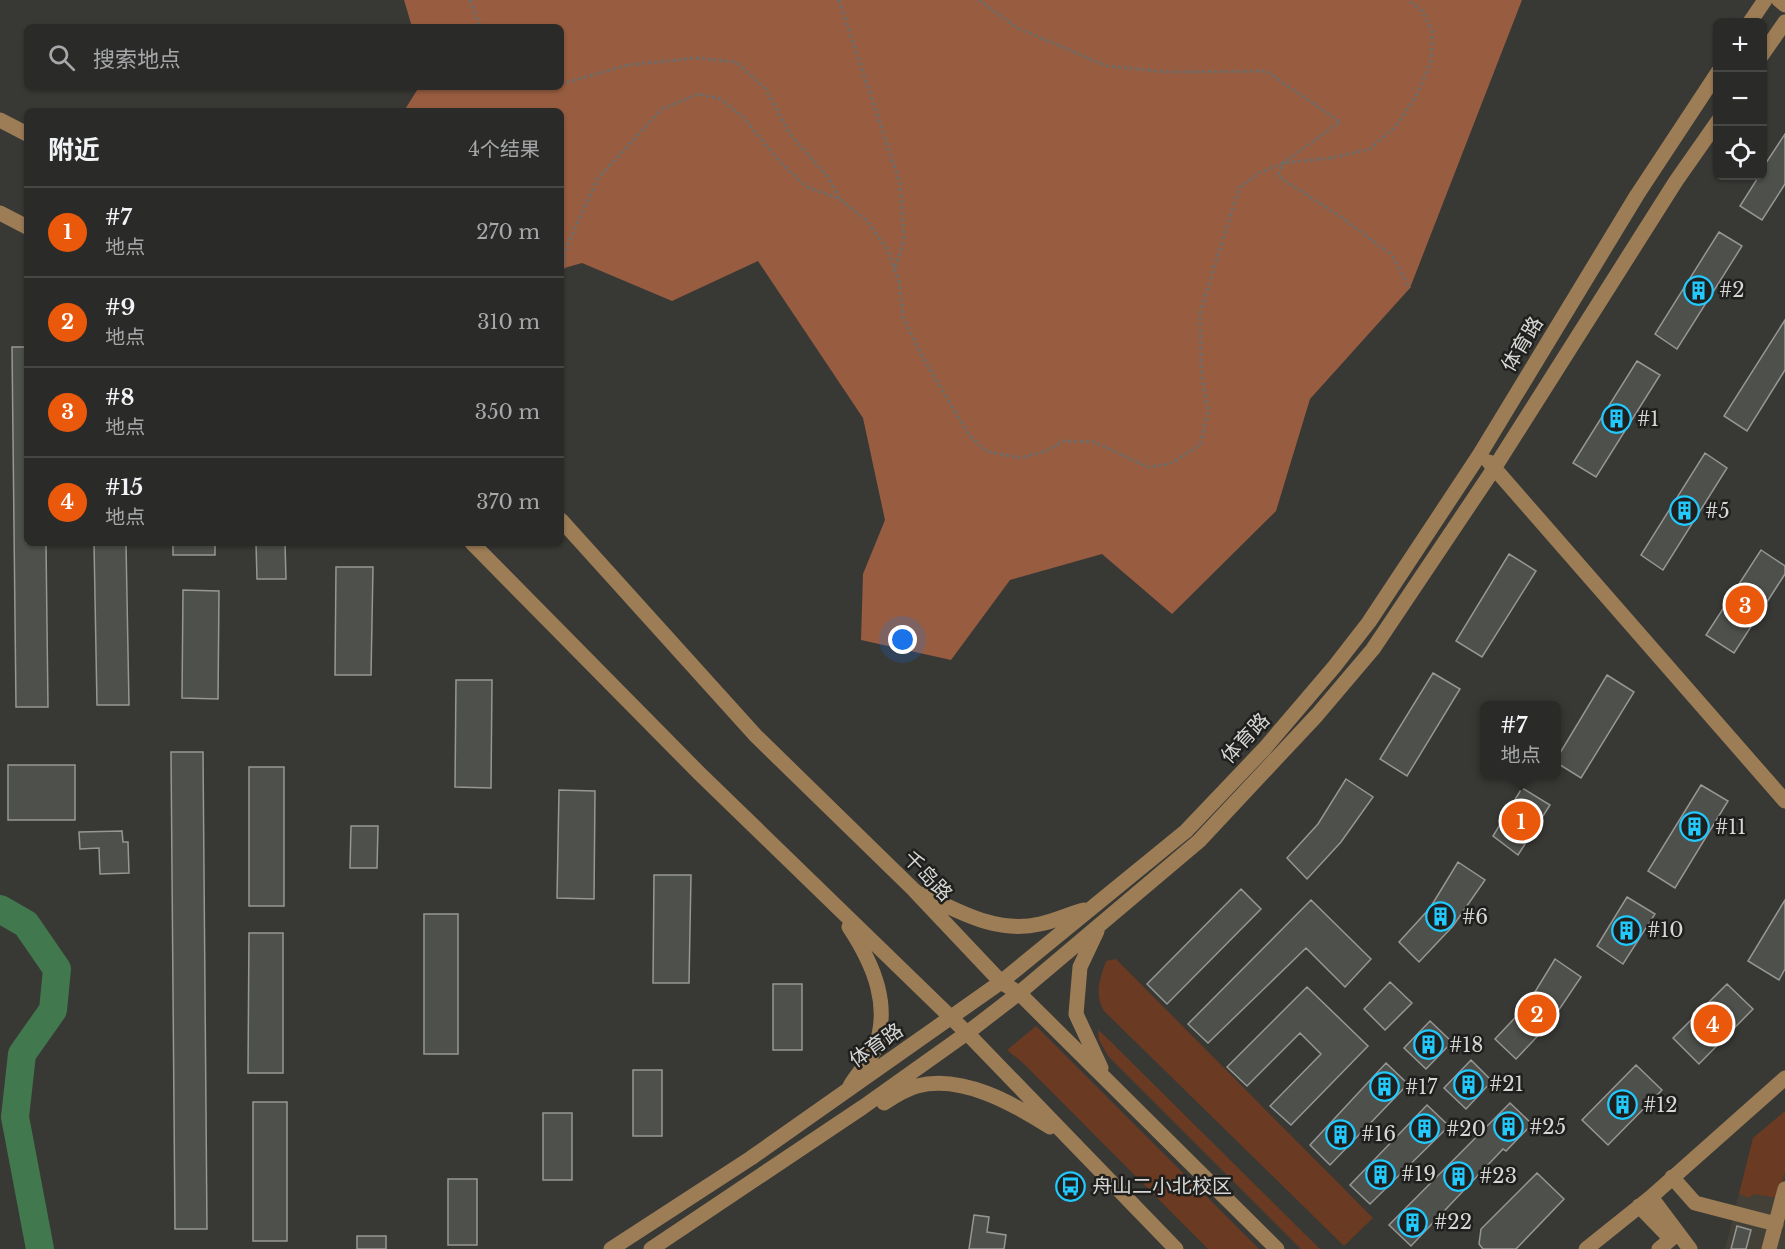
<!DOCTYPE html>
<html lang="zh">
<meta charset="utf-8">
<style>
:root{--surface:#2a2a28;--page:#363634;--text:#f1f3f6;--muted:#a5a7a8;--line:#464645;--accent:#ea580c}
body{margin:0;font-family:"Libre Baskerville","Noto Sans SC",serif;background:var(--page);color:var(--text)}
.controls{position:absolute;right:18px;top:18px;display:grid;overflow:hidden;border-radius:9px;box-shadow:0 2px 4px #0004}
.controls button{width:54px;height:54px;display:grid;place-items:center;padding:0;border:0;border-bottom:2px solid var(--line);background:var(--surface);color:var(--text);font:30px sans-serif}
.you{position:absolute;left:903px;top:640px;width:21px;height:21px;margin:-15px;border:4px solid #fff;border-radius:50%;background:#1a73e8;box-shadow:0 0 0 9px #1a73e833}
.badge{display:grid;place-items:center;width:39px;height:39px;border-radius:50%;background:var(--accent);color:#fff;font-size:20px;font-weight:700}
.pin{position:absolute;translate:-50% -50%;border:3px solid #fff;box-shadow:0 2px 6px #0006}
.popup{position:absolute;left:1480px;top:701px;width:81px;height:78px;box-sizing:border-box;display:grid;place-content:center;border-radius:9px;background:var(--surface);filter:drop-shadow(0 2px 4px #0005);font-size:20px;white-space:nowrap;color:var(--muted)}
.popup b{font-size:22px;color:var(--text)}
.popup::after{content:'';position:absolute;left:50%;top:100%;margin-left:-12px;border:12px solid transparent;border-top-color:var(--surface)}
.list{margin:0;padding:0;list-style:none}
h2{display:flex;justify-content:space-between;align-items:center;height:78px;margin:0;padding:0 24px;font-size:26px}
h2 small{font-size:20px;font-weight:400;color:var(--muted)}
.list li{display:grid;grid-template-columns:39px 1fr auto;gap:18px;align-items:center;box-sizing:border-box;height:90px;padding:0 24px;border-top:2px solid var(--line)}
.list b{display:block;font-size:22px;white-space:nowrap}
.list p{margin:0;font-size:20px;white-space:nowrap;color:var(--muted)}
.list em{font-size:20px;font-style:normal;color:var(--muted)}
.icon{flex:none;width:33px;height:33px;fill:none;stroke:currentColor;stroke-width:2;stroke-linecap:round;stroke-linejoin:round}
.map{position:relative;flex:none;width:1785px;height:1249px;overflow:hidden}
.search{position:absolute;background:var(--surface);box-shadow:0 2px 4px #0004;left:24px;top:24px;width:540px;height:66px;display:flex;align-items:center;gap:15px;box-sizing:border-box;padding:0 21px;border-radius:9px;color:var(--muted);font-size:22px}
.panel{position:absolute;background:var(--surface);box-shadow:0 2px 4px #0004;left:24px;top:108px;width:540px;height:438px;border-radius:9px}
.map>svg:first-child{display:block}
.built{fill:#424037}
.green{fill:#6a3a22}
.forest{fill:#985d40}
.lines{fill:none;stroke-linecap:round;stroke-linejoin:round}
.river{stroke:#42784d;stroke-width:28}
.building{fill:#4e504c;stroke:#969794;stroke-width:1.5}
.path{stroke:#6d6d6a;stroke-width:3;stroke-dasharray:3 3;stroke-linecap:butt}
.minor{stroke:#9d7d56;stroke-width:15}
.labels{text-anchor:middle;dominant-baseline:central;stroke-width:5;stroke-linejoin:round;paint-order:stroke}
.poi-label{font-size:20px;fill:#d6d6d4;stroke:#1f1f1e;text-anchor:start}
.street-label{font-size:20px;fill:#d6d6d4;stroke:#1f1f1e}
</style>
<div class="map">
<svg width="1785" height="1249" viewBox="0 0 1785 1249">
<rect width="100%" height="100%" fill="#383835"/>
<!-- built -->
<path class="built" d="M1785,1111V1249H1725L1753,1138Z"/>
<!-- green -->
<path class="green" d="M1116,959L1373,1218L1344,1246L1104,1011C1094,995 1100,978 1106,961Z
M1036,1026L1259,1249H1208L1023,1063L1007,1050Z
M1098,1030L1105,1036L1320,1249H1301L1108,1056L1099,1040Z
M1785,1111V1171L1778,1198L1753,1194L1749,1198L1739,1194L1753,1138Z"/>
<!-- forest -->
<path class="forest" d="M404,0H1522L1410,288L1310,399L1276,511L1172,614L1102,554L1010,580L951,660L861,640L863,574L885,520L863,418L758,261L672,301L582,263L561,269V111H404L419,87H561V27H412Z"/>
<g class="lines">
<!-- river -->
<path class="river" d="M0,909L26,924L57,969L53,1010L22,1054L15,1117L40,1249"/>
</g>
<!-- building -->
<path class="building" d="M1785,134V184L1762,220L1740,206L1759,176H1762V169Z
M1719,232L1742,246L1677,349L1655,334Z
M1785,320V370L1747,431L1724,416Z
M12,347H27V543H46L48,707H16Z
M1637,361L1660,375L1596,477L1573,463Z
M1705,453L1727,468L1663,570L1641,555Z
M94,543H126L129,705H97Z
M173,543H215V555H173Z
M256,543H285L286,579H257Z
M1761,550L1785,566V574L1734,653L1706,635Z
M1509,554L1536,571L1482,657L1456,641Z
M336,567H373L371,675H335Z
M183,590L219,591L218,699L182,698Z
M1433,673L1460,689L1407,776L1380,759Z
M1607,675L1634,692L1581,778L1557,763V758Z
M456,680H492L491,788L455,787Z
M171,752H203L207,1229H175Z
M8,765H75V820H8Z
M249,767H284V906H249Z
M1346,779L1373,797L1341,842L1307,879L1287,858L1318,824Z
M1701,785L1728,801L1675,888L1648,871Z
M1522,788L1550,805L1518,855L1493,836Z
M559,790L595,791L594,899L557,898Z
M351,826H378L377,868H350Z
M122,831L123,842H128L129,873L100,874L99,848L80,849L79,832Z
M1458,862L1485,880L1453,926L1419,962L1399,942L1430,908Z
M654,875H691L689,983H653Z
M1241,889L1261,909L1167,1004L1147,984Z
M1627,897L1655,914L1623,964L1597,946Z
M1311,900L1371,959L1345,987L1306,948L1208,1043L1188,1024Z
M1785,900V969L1779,980L1748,961Z
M424,914H458V1054H424Z
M249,933H283V1073H248Z
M1555,959L1581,977L1550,1023L1516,1059L1495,1039L1527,1005Z
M1390,982L1412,1003L1385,1030L1364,1009Z
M773,984H802V1050H773Z
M1727,984L1753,1009L1699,1064L1673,1038Z
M1307,987L1368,1046L1291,1125L1270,1106L1321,1054L1300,1033L1247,1086L1227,1067Z
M1430,1021L1452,1042L1426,1069L1404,1048Z
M1471,1060L1492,1081L1466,1109L1444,1088Z
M1386,1063L1408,1084L1330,1165L1310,1145Z
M1636,1065L1662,1090L1608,1145L1582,1120Z
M633,1070H662V1136H633Z
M253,1102H287V1241H253Z
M1510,1103L1532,1124L1506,1151L1503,1149L1411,1246L1389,1225Z
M1427,1105L1449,1126L1370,1204L1350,1185Z
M543,1113H572V1180H543Z
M1537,1173L1564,1199L1516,1249H1483L1479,1244L1481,1229Z
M448,1179H477V1245H448Z
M974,1215L989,1217L987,1232L1006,1235L1004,1249H969Z
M1737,1226L1751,1230L1746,1249H1731Z
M357,1236H386V1249H357Z"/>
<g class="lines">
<!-- path -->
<path class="path" d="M470,0L480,27
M839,0L900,183L904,240L895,269
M979,0L1017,28L1107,66L1167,72L1266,71L1340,122L1283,163L1278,176L1338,215L1392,255L1410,288
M561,84L628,65L696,58L736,62L765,88L790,134L828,177L839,198
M561,281L566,248L598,178L662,109L698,94L720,99L743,117L780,162L807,187L840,199L867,221L888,250L899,282L903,317L921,354L969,435L986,451L1020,458L1046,451L1064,441L1094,442L1148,467L1170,464L1200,445L1208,411L1201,371L1200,313L1239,188L1259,173L1283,163L1331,158L1370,149L1396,126L1415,98L1431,62L1432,30L1422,11L1408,0"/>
<!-- minor -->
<path class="minor" d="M1779,0L1785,5
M1750,22L1765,0
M1762,55L1785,22
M0,120L27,134
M0,213L27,227
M1489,462L1785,801
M561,520L756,736L914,890L1001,982L1019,993L1277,1249
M472,543L699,773L967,1033L1176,1249
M922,894C960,912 997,934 1040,924C1055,921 1069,914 1084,910
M849,927C874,965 892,1007 874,1051C868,1063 857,1074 850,1086
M1097,931L1080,967L1076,1014L1101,1068
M884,1103C893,1097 906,1089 917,1086C962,1074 1014,1104 1050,1127
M1672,1177L1695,1203L1776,1224
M1651,1197L1690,1249
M1639,1206L1671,1239L1659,1249
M611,1249L751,1158L1001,982L1186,831L1265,748L1334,667L1369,622L1480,454L1637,195L1718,72
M651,1249L863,1107L967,1033L1019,993L1199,841L1317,715L1373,649L1495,467L1676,181L1718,121
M1586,1249L1651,1197L1785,1078
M1769,1249L1785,1189"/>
</g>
<!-- icons -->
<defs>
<symbol id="building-ring" viewBox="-11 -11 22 22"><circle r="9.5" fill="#1f1f1e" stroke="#21c9fd" stroke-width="1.5"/><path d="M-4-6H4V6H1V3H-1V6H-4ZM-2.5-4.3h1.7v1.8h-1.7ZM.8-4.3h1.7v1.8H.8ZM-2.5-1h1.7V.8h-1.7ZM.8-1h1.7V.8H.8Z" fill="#21c9fd"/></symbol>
<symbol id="bus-ring" viewBox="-11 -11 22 22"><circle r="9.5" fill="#1f1f1e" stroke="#21c9fd" stroke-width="1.5"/><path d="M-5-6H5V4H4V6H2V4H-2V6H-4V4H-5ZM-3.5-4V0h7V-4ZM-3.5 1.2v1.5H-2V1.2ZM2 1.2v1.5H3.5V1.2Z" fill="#21c9fd"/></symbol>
</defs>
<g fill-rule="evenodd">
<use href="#building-ring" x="1682" y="274" width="33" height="33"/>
<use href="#building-ring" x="1600" y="402" width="33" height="33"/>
<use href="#building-ring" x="1668" y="494" width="33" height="33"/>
<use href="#building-ring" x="1678" y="810" width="33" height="33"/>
<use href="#building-ring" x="1424" y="900" width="33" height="33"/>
<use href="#building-ring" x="1610" y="914" width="33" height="33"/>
<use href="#building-ring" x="1412" y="1028" width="33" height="33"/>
<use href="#building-ring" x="1452" y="1068" width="33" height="33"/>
<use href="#building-ring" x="1368" y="1070" width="33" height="33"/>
<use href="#building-ring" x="1606" y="1088" width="33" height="33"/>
<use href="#building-ring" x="1492" y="1110" width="33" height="33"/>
<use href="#building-ring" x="1408" y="1112" width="33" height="33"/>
<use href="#building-ring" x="1324" y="1118" width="33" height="33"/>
<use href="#building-ring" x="1364" y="1158" width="33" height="33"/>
<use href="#building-ring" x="1442" y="1160" width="33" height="33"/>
<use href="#bus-ring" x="1054" y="1170" width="33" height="33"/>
<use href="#building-ring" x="1396" y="1206" width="33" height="33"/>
</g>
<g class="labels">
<!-- poi labels -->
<g class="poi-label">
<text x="1719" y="290">#2</text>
<text x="1637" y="419">#1</text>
<text x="1705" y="511">#5</text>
<text x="1715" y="827">#11</text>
<text x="1462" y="917">#6</text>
<text x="1647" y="930">#10</text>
<text x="1449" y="1045">#18</text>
<text x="1489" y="1084">#21</text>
<text x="1405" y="1087">#17</text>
<text x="1643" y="1105">#12</text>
<text x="1529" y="1127">#25</text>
<text x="1446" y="1129">#20</text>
<text x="1361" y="1134">#16</text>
<text x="1401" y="1174">#19</text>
<text x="1479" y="1176">#23</text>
<text x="1092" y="1186">舟山二小北校区</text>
<text x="1434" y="1222">#22</text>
</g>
<!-- street labels -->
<g class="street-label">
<text transform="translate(1522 344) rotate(-59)">体育路</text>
<text transform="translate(1245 738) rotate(-47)">体育路</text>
<text transform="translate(928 876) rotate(46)">千岛路</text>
<text transform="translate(876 1045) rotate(-35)">体育路</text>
</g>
</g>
</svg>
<div class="controls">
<button>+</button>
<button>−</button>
<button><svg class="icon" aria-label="locate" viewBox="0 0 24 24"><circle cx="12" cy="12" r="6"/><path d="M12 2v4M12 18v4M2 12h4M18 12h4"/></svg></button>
</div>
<div class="you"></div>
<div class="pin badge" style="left:1521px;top:821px">1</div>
<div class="popup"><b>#7</b>地点</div>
<div class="pin badge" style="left:1537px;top:1014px">2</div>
<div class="pin badge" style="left:1745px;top:605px">3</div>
<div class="pin badge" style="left:1713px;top:1024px">4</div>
<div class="search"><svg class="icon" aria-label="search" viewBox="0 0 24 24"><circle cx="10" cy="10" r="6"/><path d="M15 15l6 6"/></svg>搜索地点</div>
<section class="panel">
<h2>附近<small>4个结果</small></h2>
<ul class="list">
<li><span class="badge">1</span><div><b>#7</b><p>地点</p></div><em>270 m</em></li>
<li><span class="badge">2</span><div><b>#9</b><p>地点</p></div><em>310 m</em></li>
<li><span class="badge">3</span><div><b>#8</b><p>地点</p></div><em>350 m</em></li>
<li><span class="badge">4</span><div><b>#15</b><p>地点</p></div><em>370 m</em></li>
</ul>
</section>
</div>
